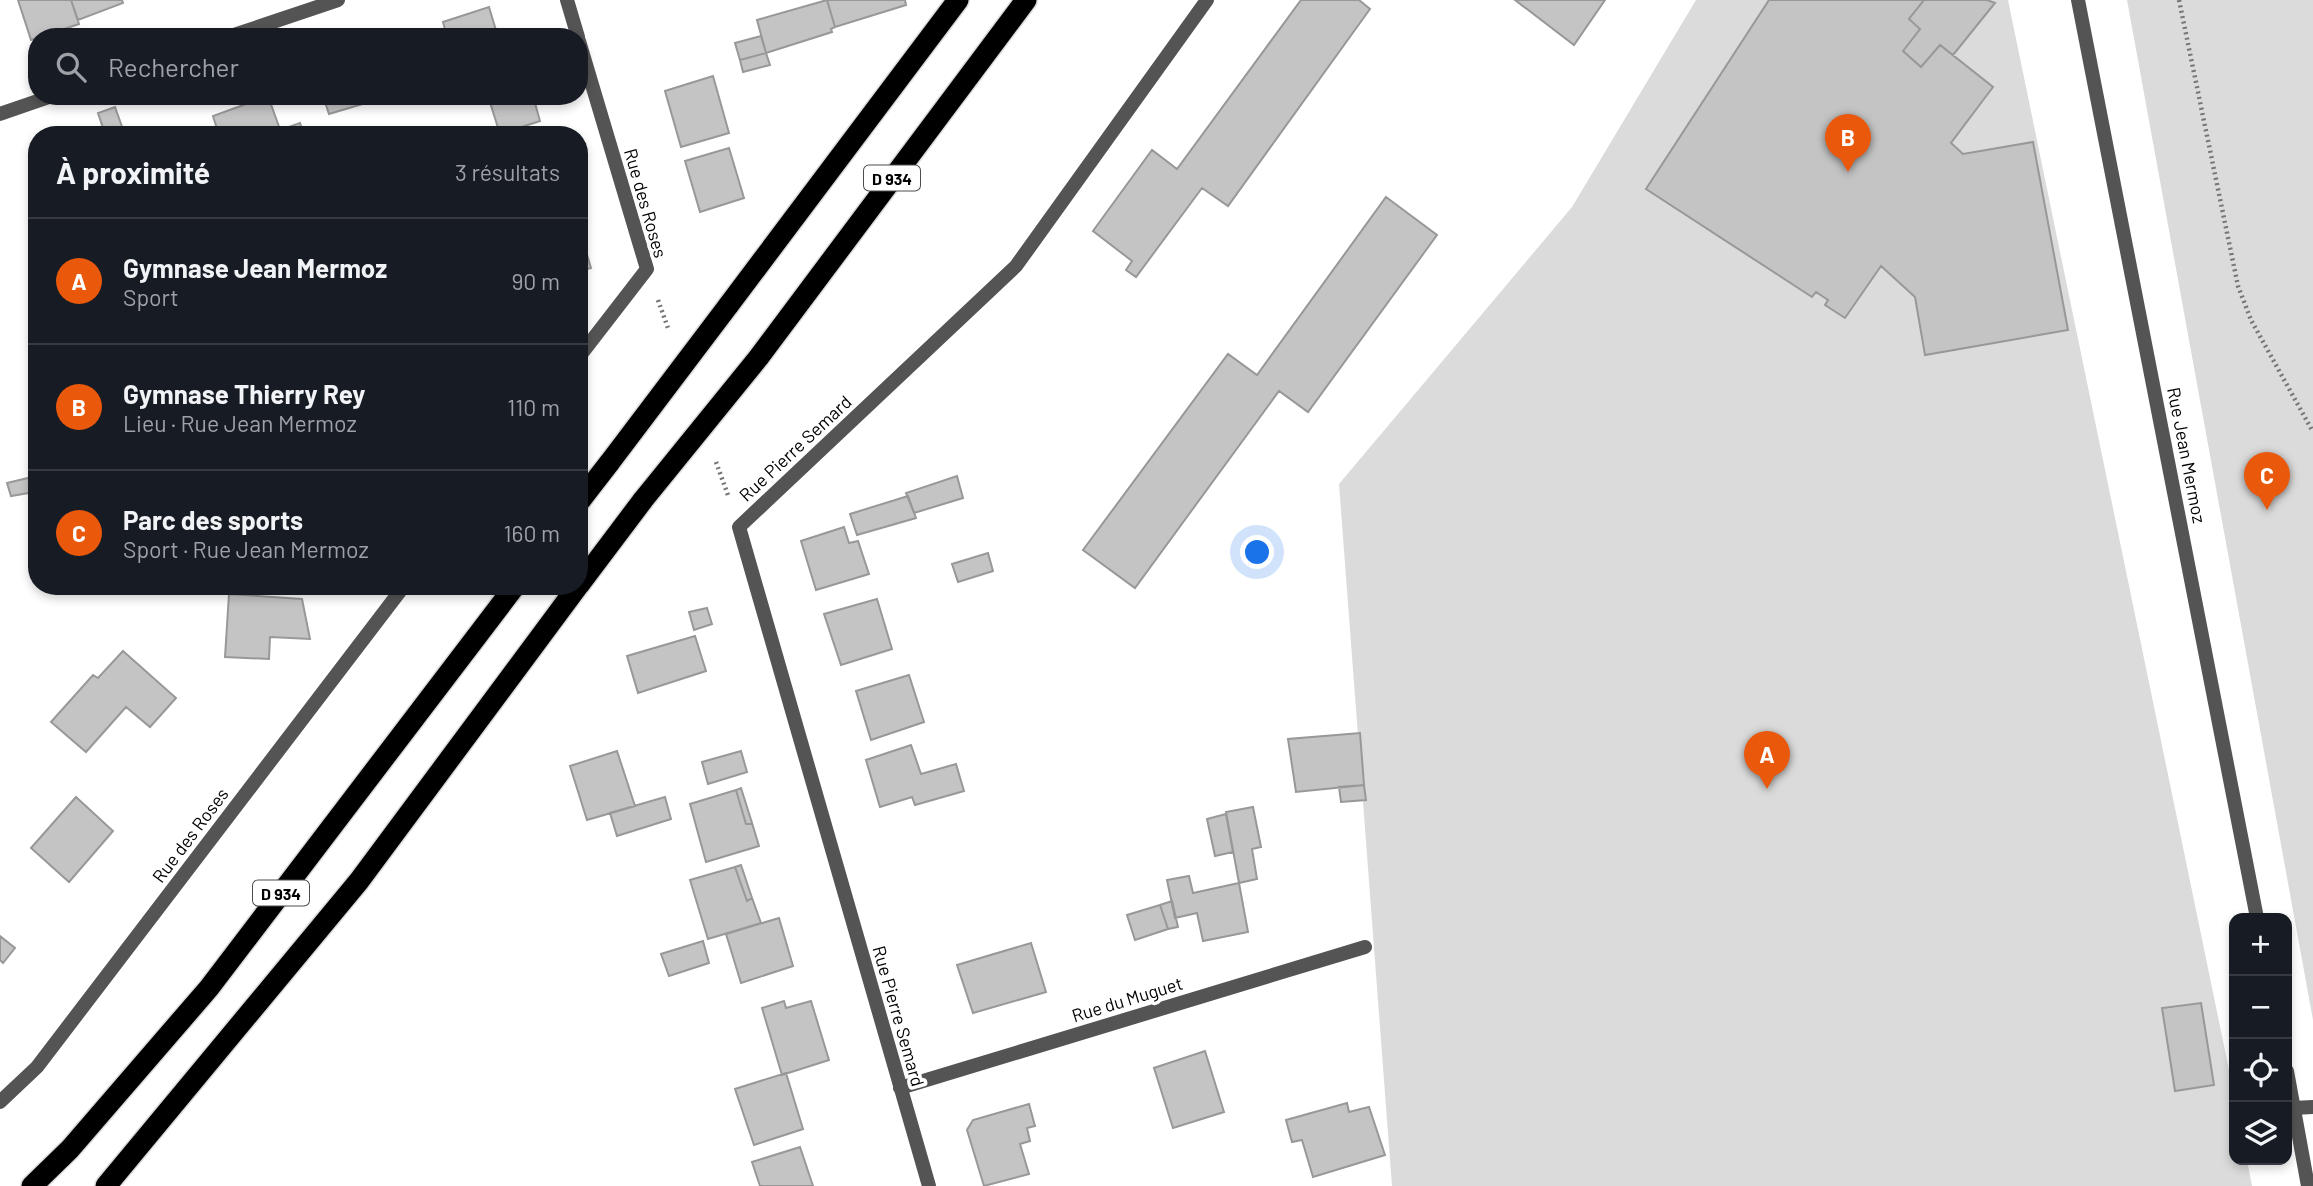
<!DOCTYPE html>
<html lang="fr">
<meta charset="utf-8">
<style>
:root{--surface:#171b24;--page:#20242c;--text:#f1f3f6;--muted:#9ea1a6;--line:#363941;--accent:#ea580c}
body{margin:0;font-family:Barlow,sans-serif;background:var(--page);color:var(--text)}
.controls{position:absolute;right:21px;bottom:21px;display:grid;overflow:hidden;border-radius:14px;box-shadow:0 4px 10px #0003}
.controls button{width:63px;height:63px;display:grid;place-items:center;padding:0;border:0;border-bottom:2px solid var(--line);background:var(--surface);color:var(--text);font:35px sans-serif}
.you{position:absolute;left:1258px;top:553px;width:24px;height:24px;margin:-18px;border:5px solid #fff;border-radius:50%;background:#1a73e8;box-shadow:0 0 0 10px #1a73e833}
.badge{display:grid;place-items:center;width:46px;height:46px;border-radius:50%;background:var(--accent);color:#fff;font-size:23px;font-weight:700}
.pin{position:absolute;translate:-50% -58px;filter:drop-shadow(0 2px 4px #0008)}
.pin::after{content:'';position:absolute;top:37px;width:24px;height:21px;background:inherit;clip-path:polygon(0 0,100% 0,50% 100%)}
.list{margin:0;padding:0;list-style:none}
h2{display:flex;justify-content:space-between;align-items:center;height:91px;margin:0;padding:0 28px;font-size:30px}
h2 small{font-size:23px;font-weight:400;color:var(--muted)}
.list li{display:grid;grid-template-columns:46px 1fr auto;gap:21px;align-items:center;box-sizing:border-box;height:126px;padding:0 28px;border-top:2px solid var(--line)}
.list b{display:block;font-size:26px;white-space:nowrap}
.list p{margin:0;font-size:23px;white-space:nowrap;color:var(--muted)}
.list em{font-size:23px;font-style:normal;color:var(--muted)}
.icon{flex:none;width:38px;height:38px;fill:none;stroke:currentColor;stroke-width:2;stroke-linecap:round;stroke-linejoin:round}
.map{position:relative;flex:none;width:2313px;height:1186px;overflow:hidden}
.search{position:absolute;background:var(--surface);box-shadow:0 4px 10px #0003;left:28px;top:28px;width:560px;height:77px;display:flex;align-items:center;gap:18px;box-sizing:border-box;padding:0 24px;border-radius:28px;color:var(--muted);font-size:26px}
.panel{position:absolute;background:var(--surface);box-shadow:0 4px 10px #0003;left:28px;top:126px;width:560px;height:469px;border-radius:28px}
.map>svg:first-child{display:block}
.green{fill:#dbdbdb}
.building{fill:#c4c4c4;stroke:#989898;stroke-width:2}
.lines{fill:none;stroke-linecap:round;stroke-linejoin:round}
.highway-casing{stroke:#dbdbdb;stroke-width:24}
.path{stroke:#767676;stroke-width:4.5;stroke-dasharray:2 3.5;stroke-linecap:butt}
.lane{stroke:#545454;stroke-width:14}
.street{stroke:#545454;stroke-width:14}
.highway{stroke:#000;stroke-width:21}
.highway-bridge-casing{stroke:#dbdbdb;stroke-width:24;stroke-linecap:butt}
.highway-bridge{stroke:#000;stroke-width:21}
.labels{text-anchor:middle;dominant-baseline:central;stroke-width:7;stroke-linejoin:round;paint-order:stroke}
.shield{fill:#fff;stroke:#4c4c4c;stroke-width:2}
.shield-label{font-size:16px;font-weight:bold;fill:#000}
.street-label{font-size:18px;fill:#000;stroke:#fff}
</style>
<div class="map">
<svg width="2313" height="1186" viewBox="0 0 2313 1186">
<rect width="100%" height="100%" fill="#fff"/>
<!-- green -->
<path class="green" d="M1696,0H2008L2234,1094V1160H2247L2252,1186H1392L1339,484L1572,207Z
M2127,0H2313V1020Z"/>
<!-- building -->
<path class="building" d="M18,0H71L79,24L31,40Z
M71,0H122L123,3L78,20Z
M827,0L835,27L831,29L832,32L766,53L757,20Z
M827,0H905L906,5L835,27Z
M1301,0H1359L1370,9L1228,206L1202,188L1136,277L1126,270L1132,261L1093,231L1152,150L1177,169Z
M1515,0H1605L1574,45Z
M1769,0H1924L1909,19L1920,29L1903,51L1921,67L1940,45L1993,87L1951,143L1963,154L2033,142L2068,330L1925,355L1915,297L1881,266L1845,318L1825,305L1828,300L1816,292L1812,297L1646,189Z
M1924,0H1987L1995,3L1953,55L1940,45L1921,67L1903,51L1920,29L1909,19Z
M489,7L498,37H447L443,22Z
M761,36L766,53L740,60L735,43Z
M766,53L770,65L743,72L740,60Z
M713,76L729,133L681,147L665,91Z
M268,96L282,135H219L213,116Z
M323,96H375L376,100L329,114Z
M488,96H533L540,121L500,134Z
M115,107L125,135H93L104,131L98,113Z
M300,123L304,135H282L280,130Z
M729,148L744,198L700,212L685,161Z
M1386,197L1437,235L1308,412L1279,391L1135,588L1083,550L1228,354L1257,375Z
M579,228L591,268L579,271Z
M957,476L963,498L914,513L906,493Z
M32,477L35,492L11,496L7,483Z
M908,496L916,518L857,535L850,514Z
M844,527L849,543L858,541L869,574L816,590L801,541Z
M988,553L993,571L958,582L952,564Z
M229,594L302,599L310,639L270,637L269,659L225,657Z
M877,599L892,649L841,665L824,614Z
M707,608L712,624L694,630L689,612Z
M695,636L706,671L638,693L627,656Z
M123,651L176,698L150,727L126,707L86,752L51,722L93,675L98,678Z
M909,675L924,722L871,740L856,691Z
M1360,733L1364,785L1296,792L1288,739Z
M911,745L921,774L956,764L964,791L915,805L912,797L880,807L866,760Z
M617,751L635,806L587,820L570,766Z
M741,751L747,772L708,784L702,762Z
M1364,785L1366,800L1341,802L1339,787Z
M741,788L752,823L746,824L736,790Z
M736,790L746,824L752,823L759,846L706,862L690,804Z
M76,797L113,831L69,882L31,848Z
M665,797L671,819L617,836L610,813Z
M1253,807L1261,847L1252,849L1257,879L1239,883L1226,812Z
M1226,814L1233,852L1215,856L1207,819Z
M741,865L752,898L747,901L735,867Z
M735,867L747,901L752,898L761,923L708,939L690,880Z
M1189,876L1193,893L1239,883L1248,932L1203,941L1197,913L1175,918L1167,880Z
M1172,901L1178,927L1168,929L1160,905Z
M1160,905L1168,929L1135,940L1127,915Z
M779,918L793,966L741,983L726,934Z
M0,936L15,948L3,963L0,960Z
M703,941L709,963L669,976L661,954Z
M1031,943L1046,992L973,1013L957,965Z
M784,1001L786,1008L811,1001L829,1060L782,1075L762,1008Z
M2201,1003L2214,1085L2175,1091L2162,1008Z
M1205,1051L1224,1112L1173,1128L1154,1068Z
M786,1073L803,1129L754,1145L735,1089Z
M1347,1103L1349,1112L1369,1107L1385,1155L1313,1177L1302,1140L1292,1142L1286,1120Z
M1029,1104L1035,1126L1027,1128L1030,1141L1020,1144L1029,1174L984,1186L967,1130L973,1120Z
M800,1147L813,1186H760L752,1162Z"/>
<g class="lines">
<defs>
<path id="highway" d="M728,306L958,0
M759,357L1026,0
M579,502L610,462
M579,585L643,500
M32,1186L70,1149L209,988L515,586
M106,1186L359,881L578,586"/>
</defs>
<!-- highway casing -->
<use href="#highway" class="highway-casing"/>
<!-- path -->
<path class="path" d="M2179,0L2238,286L2251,320L2313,432
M658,300L669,331
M716,462L729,498"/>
<!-- lane -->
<path class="lane" d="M2293,1108L2313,1107"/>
<!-- street -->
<path class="street" d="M567,0L578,37
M2078,0L2257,918
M228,37L338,0
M579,41L647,269L579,357
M0,114L52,96
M2287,1071L2308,1186
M900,1088L1365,947
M0,1102L37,1067L404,586
M929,1186L739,527L1016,266L1207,0"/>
<!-- highway -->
<use href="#highway" class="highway"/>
<defs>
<path id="highway-bridge" d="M610,462L728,306
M643,500L759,357"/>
</defs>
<!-- highway-bridge casing -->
<use href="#highway-bridge" class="highway-bridge-casing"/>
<!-- highway-bridge -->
<use href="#highway-bridge" class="highway-bridge"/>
</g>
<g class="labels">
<!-- shield labels -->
<g class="shield">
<rect x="864" y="165.5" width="56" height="25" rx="5"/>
<rect x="253" y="880.5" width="56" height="25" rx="5"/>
</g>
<g class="shield-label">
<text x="892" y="178">D 934</text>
<text x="281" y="893">D 934</text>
</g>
<!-- street labels -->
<g class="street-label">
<text transform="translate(646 203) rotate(74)">Rue des Roses</text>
<text transform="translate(795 448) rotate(-43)">Rue Pierre Semard</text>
<text transform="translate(2187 455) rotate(79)">Rue Jean Mermoz</text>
<text transform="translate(190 835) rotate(-53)">Rue des Roses</text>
<text transform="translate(1127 999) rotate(-17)">Rue du Muguet</text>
<text transform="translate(899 1016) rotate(74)">Rue Pierre Semard</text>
</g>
</g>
</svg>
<div class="controls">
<button>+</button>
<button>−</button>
<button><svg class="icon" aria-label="locate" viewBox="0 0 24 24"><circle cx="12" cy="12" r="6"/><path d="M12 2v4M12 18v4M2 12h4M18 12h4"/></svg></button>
<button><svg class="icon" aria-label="layers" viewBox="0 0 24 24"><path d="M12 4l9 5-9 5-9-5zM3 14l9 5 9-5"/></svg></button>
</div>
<div class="you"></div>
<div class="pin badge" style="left:1767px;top:789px">A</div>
<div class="pin badge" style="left:1848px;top:172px">B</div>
<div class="pin badge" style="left:2267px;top:510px">C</div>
<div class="search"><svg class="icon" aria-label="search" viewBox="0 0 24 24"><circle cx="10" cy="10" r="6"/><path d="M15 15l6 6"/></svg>Rechercher</div>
<section class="panel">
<h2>À proximité<small>3 résultats</small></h2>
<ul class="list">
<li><span class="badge">A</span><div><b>Gymnase Jean Mermoz</b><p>Sport</p></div><em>90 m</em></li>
<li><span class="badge">B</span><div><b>Gymnase Thierry Rey</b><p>Lieu · Rue Jean Mermoz</p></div><em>110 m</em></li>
<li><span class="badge">C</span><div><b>Parc des sports</b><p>Sport · Rue Jean Mermoz</p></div><em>160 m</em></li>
</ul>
</section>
</div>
